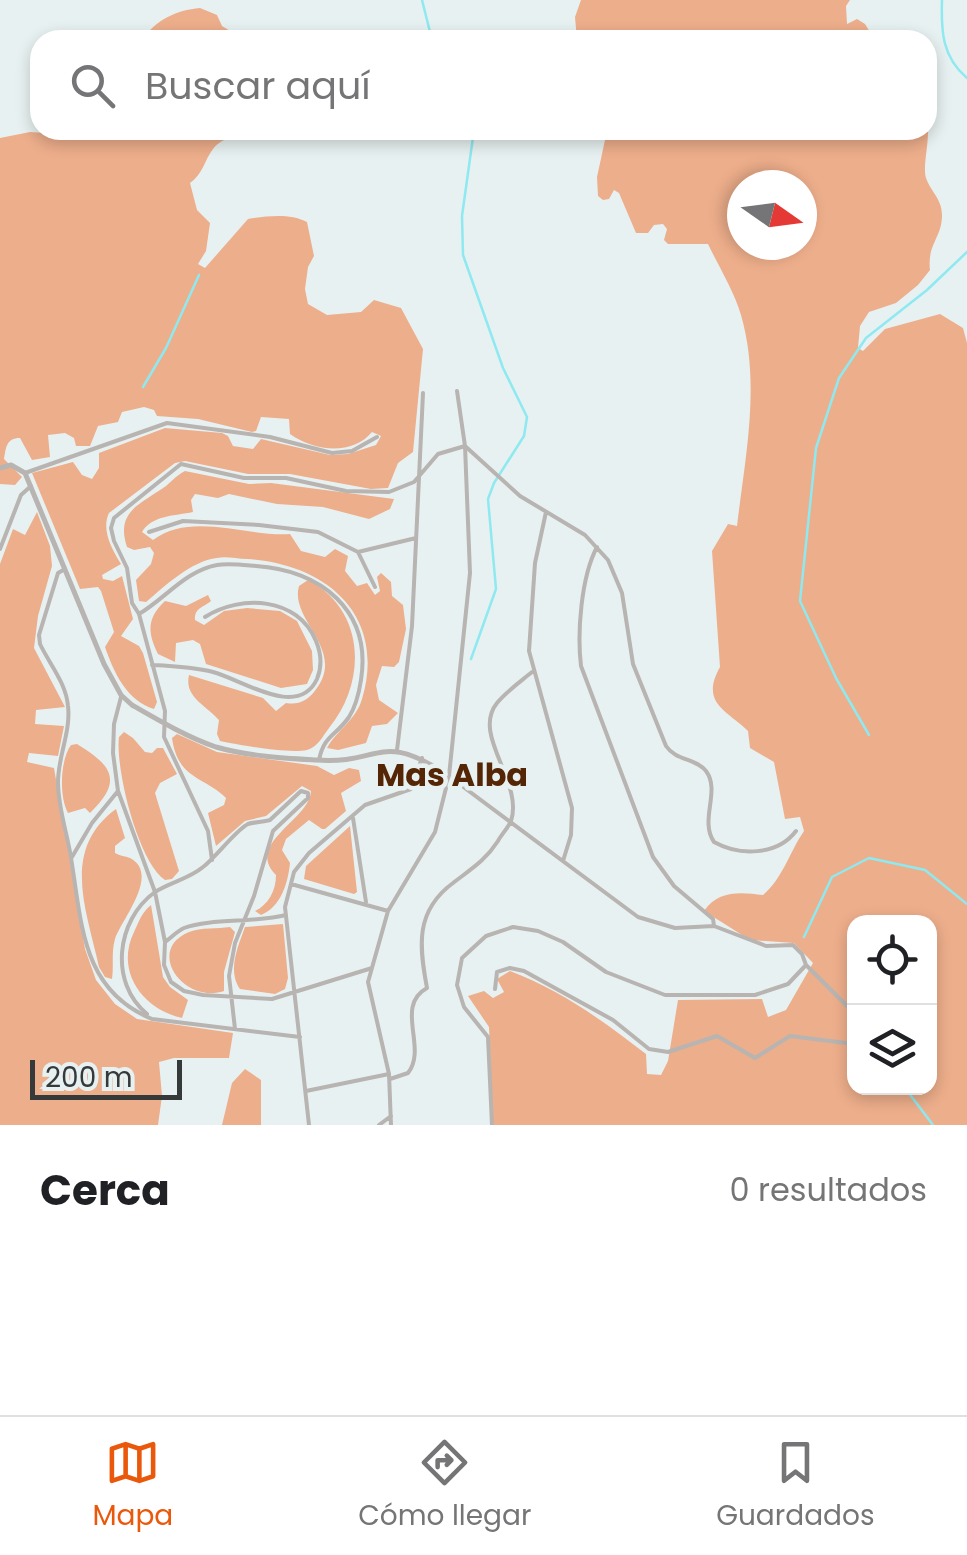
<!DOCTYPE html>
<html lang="es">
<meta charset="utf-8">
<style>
:root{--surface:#fff;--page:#f2f2f2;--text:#202124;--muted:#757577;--line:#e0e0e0;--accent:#ea580c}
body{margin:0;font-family:Poppins,sans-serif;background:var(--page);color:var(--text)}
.controls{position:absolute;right:30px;bottom:30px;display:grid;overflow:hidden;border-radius:20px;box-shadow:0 5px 15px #0003}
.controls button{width:90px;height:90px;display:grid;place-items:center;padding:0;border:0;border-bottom:2px solid var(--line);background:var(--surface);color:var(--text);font:50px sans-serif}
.compass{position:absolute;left:727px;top:170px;width:90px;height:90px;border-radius:50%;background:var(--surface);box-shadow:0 5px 15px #0003;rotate:104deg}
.scale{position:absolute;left:30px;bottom:25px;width:152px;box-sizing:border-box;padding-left:10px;border:5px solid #36393a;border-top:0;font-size:28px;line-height:35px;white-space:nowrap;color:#36393a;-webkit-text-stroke:8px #e8f1f1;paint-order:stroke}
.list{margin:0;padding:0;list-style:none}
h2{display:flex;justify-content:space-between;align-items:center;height:130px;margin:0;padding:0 40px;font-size:42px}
h2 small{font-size:32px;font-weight:400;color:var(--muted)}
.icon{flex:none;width:55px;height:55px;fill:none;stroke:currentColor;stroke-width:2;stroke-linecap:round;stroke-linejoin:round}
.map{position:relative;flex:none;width:967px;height:1125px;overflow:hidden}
.search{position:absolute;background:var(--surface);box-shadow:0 5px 15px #0003;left:30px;right:30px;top:30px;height:110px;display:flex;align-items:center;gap:25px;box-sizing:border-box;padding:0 35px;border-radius:30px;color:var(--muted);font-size:38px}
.sheet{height:290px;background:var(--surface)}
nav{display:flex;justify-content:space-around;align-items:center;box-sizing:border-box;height:140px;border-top:2px solid var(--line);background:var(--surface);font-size:28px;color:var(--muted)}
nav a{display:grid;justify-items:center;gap:5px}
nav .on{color:var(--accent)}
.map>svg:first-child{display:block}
.green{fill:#edae8b;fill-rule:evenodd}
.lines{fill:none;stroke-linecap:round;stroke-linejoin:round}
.stream{stroke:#8ee9f0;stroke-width:2.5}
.minor{stroke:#b7b4b2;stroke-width:4}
.tertiary{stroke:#b7b4b2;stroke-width:5}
.labels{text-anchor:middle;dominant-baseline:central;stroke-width:9;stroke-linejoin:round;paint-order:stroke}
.neighbourhood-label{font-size:32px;font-weight:bold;fill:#542606;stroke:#e8f1f1}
</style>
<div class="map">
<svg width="967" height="1125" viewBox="0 0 967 1125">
<rect width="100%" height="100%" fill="#e8f1f1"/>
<!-- green -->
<path class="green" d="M581,0H850L846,6L847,24L857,19L865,24L875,40H577L575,17Z
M200,8L217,15L222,26L237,35V40H142C156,20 176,10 200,8Z
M927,121C931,138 922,165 926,178C931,192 942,199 942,215C942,238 927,244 930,270L918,285L896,303L869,312L860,326L858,348L863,351L885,329L940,314L963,328L967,343V1125H493L489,1027L468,996L484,991L493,998L504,992L497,979L510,971C561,990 603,1021 646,1054L647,1074L661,1075L668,1061L678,1000L762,999L768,1017L786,1010L813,963L794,943L750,940L704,911C718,890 741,892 763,895C783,878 789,853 804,831L800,817L785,819L774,762L750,748L748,731C726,710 700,703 720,667L712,551L728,524L737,526C745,458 761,384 741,315C734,291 719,267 708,244H668L664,240L667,229L663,224L654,225L648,233H636L619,193L614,190L609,199L603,200L598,196L597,177L605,140L599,130H927ZM742,185H802V245H742ZM854,922H930V1088H854Z
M84,130H258C243,134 223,136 213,149C204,161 203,174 190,183L197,210L210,223L206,251L198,264L205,268L248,219C267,216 290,213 307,222L314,256L308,267L305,289L308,304L327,315L361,312L374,300L401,308L423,349L413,452L398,463L388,488L371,489L290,474H248L185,461L175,463L109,513C101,530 112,549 121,564L102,575L103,579L113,581L122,576L133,619L121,636L139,646L143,653L157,702L154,709C127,701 114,673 105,647L114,632L101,591L98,587L80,589L32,473L73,462L82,475L92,479L99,468V453L165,428L222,433L228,436L233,446L253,449L261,439L330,455L348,454L376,445L381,436L372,432C352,456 314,451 290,434L289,419L261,417L256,431L252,432L198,419L157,416L154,410L144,407L122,412L118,422L98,426L90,446H76L74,438L65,433L48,435L50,457L32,460L20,438C6,438 6,448 4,459L22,477L15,485L0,484V138L30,132L60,134Z
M185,471L249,484L271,483L394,499L390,509L369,519L323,507L277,504L229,494L218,498L195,494L191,500L193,512C175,516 152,515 142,532L153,540C191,511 247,537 290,534L301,551L325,557L335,549L348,556L345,571L357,586L367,583L375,595L380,591L377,577L381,573L391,582L392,596L403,605L406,629L399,662L394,667L382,666L376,685L379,700L398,713L387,724L372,726L366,743L338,750L327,748C337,730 356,720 362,699C387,615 326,564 247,559C237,559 226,556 217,558C191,561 165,586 146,602L139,601L136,580L151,564L154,553L150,547L134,550L127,547C115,511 141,504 166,486C173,480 177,475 185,471Z
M37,512L50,546L52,566L38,616L34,648L65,707L36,710L35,724L64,726L58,756L29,753L27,762L54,768L85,949L96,980L115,1004L137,1019L233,1033L229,1058H174L159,1062L162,1096L158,1125H0V564L13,529L25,535Z
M308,580C366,610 367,682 329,728C322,737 318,747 307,750C287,754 240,745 220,741L217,734L219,720C206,705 184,697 189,675L263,698L276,711L286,703C299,705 306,701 314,692C349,650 289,621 299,586Z
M208,595L211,601C204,607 194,608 195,620L204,625L224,611L247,608L280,611L297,621L312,651L313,670L307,684L281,688L206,664L200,644L193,640L176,643L175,662L158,654C147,632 147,618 165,601L186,606Z
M124,732L133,738L145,752L152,753L157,748H163L177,774L160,783L155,793L179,871L172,879L165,880C138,862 115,768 119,737Z
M177,734L217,752L317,766L334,775L349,768L359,770L361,781L341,793L346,811L325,829H322L309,820L286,839L282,850L290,863C288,883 281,907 261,915L255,911C268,905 276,891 276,875C244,843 310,820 311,791L302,786L266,816L245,821L216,846L208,813L224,805L226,798C204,776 178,780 172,738Z
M77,744C113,766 123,781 90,813L85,808L68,813C59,797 60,760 71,745Z
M116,809L125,838L115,846V853C120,856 125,856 130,858C161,874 121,920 115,939C111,953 114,966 112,979L105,977L99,967C87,911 60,850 116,809Z
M350,826L357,892L354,894L304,879L306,866Z
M151,905L163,977L170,987L188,1000L182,1018C142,1009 115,971 134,932C139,921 142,912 151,905Z
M283,924L288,978L285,989L275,994L240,989C227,970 238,947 245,927Z
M230,927L235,932L224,972V991C183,1004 145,950 189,932C201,927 218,929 230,927Z
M245,1069L261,1080V1125H222L232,1083Z"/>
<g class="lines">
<!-- stream -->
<path class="stream" d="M422,0L432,40
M942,0C941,31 942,57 967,78
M143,387L166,348L199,275
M471,659L496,589L488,499L494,483L524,436L527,417L503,368L463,255L462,216L474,130
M869,735L836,678L800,601L816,448L839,378L866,338L927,290L967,252
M804,937L832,877L869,858L925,870L967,904
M905,1088L933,1125"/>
<!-- minor -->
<path class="minor" d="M465,446L520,496L585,535L608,560L622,593L633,664L666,746C676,761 696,758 706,771C721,791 699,820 714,842C739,856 777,856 796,831
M25,473L167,423L270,437L332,453L352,451L377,437
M546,512L535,563L529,651L572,808L571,835L563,861
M149,532L183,521L259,525L318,532L358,552L416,538
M597,547C581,577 577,633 581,666L653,857L674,886L713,919L714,926
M0,549L21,495L31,486
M358,552L375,587
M65,569L58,573L39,635L40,644C50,665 66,683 68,706C71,732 58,756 58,782C58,808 67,832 71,858C82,923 81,990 152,1019L300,1037
M139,614C166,598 185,571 217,565C229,563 244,565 256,566C320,570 372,610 361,680C359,693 356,706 349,717C336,736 324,735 319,760
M152,665C172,666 194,667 213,672C241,679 298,720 317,679C322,667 321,653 316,641C298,597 241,594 205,617
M121,697L114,724L113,753L118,791L155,892L165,942L164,965L171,982L184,991L203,995L272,999L372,968
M397,750L412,626L423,393
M450,777L638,917L675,928L714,926L766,946L793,945L802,954L806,965L854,1013
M353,818L366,902
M72,857L92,823L118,791
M212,860L208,831L164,737L165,711L139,614L132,603L127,568L114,541L111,528L114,518L181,464L244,478H286L346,491L389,492L414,482L438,454L465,446
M291,884L388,911
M165,942C171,938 177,931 184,928C210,918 255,923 286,915
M495,989L497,972L510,968L524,971L613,1020L649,1049L668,1052L717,1036L755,1058L790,1036L854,1044
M147,1014C109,983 116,920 155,892C170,882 189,879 203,867C216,857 236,830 248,824C254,822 263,822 270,820
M235,1029L229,976L235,943L254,896L273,831L308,798V793L301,791L270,820
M390,1079L408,1073C428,1048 394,1006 427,988C419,946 415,911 453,883C471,869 485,861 498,841C501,835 508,828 511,821C524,782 471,735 497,703C507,691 520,682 532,672
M306,1091L389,1074
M309,1125L285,907L294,872L309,853L365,805L411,789L422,758
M379,1125L391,1116
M391,1125L389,1074L368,982L388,911L435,832L449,776L470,573L465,446L457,391
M492,1125L488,1037L464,1007L457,985L462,958L486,936L513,927L538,931L563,942L606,972L665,995H755L788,984L806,965"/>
<!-- tertiary -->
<path class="tertiary" d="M0,468L11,465L25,473L104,664L121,695L132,705C158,720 187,737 216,747C247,756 284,758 316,760C382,765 379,729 449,776"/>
</g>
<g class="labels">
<!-- neighbourhood labels -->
<g class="neighbourhood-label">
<text x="452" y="774">Mas Alba</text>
</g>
</g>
</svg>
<div class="controls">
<button><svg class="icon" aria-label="locate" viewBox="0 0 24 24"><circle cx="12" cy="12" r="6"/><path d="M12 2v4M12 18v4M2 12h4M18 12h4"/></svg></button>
<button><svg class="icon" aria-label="layers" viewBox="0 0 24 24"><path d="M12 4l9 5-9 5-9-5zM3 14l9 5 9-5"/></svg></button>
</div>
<svg class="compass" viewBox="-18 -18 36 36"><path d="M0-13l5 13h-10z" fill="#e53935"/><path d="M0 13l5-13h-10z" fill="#757577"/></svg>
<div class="scale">200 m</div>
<div class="search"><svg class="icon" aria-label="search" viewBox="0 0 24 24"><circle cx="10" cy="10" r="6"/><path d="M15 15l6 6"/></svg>Buscar aquí</div>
</div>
<section class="sheet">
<h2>Cerca<small>0 resultados</small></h2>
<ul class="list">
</ul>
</section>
<nav>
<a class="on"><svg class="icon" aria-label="map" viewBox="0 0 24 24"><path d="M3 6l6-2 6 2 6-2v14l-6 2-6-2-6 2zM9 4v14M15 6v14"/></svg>Mapa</a>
<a><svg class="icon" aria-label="directions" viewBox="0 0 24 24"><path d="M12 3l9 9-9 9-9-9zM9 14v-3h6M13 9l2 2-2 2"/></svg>Cómo llegar</a>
<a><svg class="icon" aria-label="saved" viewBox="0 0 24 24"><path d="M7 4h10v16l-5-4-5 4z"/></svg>Guardados</a>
</nav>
